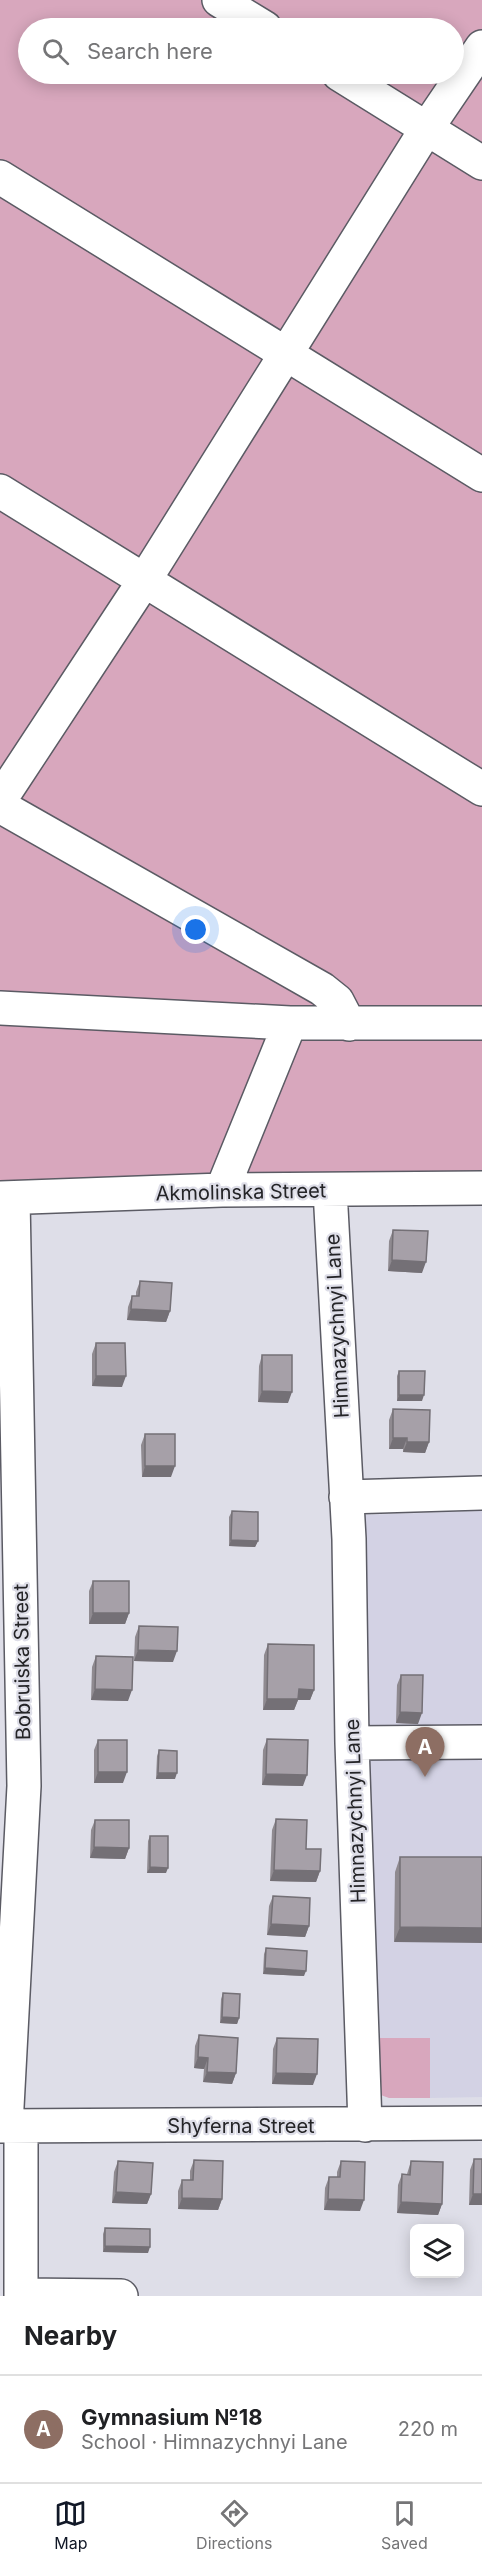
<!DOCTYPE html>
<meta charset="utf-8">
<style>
:root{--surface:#fff;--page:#f6f6f6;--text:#202124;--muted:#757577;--line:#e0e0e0;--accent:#111827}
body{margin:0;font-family:Inter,sans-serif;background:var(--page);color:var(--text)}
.controls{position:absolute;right:18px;bottom:18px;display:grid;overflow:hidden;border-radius:9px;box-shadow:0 3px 15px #0003}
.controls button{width:54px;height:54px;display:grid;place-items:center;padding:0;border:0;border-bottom:2px solid var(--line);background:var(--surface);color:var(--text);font:30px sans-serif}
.you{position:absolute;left:196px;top:930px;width:21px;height:21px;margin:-15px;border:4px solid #fff;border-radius:50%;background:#1a73e8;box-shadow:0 0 0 9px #1a73e833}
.badge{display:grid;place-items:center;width:39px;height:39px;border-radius:50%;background:var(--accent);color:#fff;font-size:20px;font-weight:700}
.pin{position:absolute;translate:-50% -50px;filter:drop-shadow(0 2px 3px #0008)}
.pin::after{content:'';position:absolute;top:32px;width:21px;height:18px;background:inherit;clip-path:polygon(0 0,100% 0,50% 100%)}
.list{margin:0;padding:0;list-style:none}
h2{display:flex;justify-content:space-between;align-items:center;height:78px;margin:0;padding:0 24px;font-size:26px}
h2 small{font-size:20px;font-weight:400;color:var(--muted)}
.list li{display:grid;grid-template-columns:39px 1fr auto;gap:18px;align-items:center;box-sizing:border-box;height:108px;padding:0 24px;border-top:2px solid var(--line)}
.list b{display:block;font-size:22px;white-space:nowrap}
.list p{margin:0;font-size:20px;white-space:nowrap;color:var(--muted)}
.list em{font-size:20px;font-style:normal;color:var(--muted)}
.icon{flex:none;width:33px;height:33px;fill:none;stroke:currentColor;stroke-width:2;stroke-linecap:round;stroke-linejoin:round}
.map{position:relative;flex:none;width:482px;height:2296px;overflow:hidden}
.search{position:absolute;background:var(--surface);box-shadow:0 3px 15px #0003;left:18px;right:18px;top:18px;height:66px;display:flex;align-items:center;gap:15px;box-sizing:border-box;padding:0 21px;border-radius:33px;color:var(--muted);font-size:22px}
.sheet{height:186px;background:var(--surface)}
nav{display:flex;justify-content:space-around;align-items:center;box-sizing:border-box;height:84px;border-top:2px solid var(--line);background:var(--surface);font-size:16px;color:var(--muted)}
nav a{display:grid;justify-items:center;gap:3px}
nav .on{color:var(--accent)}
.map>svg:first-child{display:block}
.built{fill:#d3d2e4}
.green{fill:#d8a7bd;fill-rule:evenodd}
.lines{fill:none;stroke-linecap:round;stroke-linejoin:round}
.minor-casing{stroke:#5b5b64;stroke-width:36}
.minor{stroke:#fff;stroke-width:33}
.wall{fill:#8f8a90}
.shaded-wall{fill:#747076}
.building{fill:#a6a0a8;stroke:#747076;stroke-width:1.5}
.labels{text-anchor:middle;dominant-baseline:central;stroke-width:4.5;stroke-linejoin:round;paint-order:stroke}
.street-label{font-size:20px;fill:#242427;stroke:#dedee8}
</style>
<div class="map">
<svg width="482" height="2296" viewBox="0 0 482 2296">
<rect width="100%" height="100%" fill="#dedee8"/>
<!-- built -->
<path class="built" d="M482,1511V2097L430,2098L429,2038H371L364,1515Z"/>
<!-- green -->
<path class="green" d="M0,0H482V1188L0,1192ZM28,28H454V74H28Z
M371,2038H430V2098H389L378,2094Z"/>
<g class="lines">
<defs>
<path id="minor" d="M219,0L265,28
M339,74L482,163
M0,177L482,475
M0,491L482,789
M0,800L144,581L427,128L482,47
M0,806L322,989L337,1001L349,1024
M0,1008L290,1023H482
M222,1190L290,1023
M330,1190L349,1539L352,1743L365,2125
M0,1198L222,1190L482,1188
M346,1497L482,1493
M352,1743L482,1742
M0,2126L482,2123
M6,2126L24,1786L13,1198
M21,2127V2296
M21,2295L121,2296"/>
</defs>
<!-- minor casing -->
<use href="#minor" class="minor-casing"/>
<!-- minor -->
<use href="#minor" class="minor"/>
</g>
<!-- wall -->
<path class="wall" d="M393,1230L422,1273L388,1271L389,1241Z
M140,1281L170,1311L166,1322L127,1320L128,1307L132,1296H136V1292Z
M96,1343L122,1387L92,1386V1354Z
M262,1355L288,1403L258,1402L259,1366Z
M399,1371L422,1401H397V1376Z
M393,1409L429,1442L425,1453L403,1452V1449H389V1420Z
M145,1434L171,1477H142L141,1445Z
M232,1511L258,1541L255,1547L229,1546V1517Z
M93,1581L129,1613L125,1624H89V1591Z
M139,1626L173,1662L134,1661L135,1637Z
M268,1644L314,1690L310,1700H298L294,1710H263L264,1655Z
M96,1656L128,1701L91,1700L92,1667Z
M401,1675L418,1724L396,1723L397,1685Z
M267,1739L303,1786L262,1785L263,1750Z
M98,1740L123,1783H94V1750Z
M159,1750L175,1779H156L157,1756Z
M276,1819L306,1849L320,1871L316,1882L270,1881L272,1830Z
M95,1820L129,1848L125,1859L90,1858L91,1830Z
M150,1836L166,1873H147L148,1841Z
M400,1857H482L394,1942L395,1872Z
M273,1896L309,1926L305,1937L267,1935L269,1906Z
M266,1948L304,1976L263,1974L264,1954Z
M223,1993L239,2018L237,2024L220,2023L221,1999Z
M199,2035L236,2073L232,2084L203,2082L204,2069L194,2068L195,2046Z
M277,2038L313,2085L272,2084L273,2049Z
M474,2159H482V2205H469L470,2170Z
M194,2160L222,2199L218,2210L178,2209V2191L182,2180H190V2171Z
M118,2161L151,2194L147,2204L112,2203L114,2172Z
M341,2161L360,2211L324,2210L325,2188L329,2177H337V2172Z
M411,2161L442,2204L438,2215L397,2213L398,2185L402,2174H407Z
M105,2228L148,2253L103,2252V2234Z"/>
<!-- shaded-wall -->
<path class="shaded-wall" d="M392,1260L426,1262L422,1273L388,1271Z
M131,1309L170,1311L166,1322L127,1320Z
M96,1376H126L122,1387L92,1386Z
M262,1391L292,1392L288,1403L258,1402Z
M399,1395H424L422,1401H397Z
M393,1438H407L403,1449H389Z
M407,1442H429L425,1453L403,1452Z
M145,1466H175L171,1477H142Z
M231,1540L258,1541L255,1547L229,1546Z
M93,1613H129L125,1624H89Z
M138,1650L177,1651L173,1662L134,1661Z
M95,1689L132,1690L128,1701L91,1700Z
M299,1689L314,1690L310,1700H298L294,1710H263L267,1699Z
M400,1712L422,1713L418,1724L396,1723Z
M98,1772H127L123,1783H94Z
M158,1773H177L175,1779H156Z
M266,1774L307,1775L303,1786L262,1785Z
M94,1847L129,1848L125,1859L90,1858Z
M150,1867L168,1868L166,1873H147Z
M274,1870L320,1871L316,1882L270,1881Z
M271,1924L309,1926L305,1937L267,1935Z
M400,1927L482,1928V1943L394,1942Z
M265,1968L306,1971L304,1976L263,1974Z
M222,2017L239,2018L237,2024L220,2023Z
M198,2057L208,2058L204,2069L194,2068Z
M207,2072L236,2073L232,2084L203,2082Z
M276,2073L317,2074L313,2085L272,2084Z
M116,2192L151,2194L147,2204L112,2203Z
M473,2194H482V2205H469Z
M182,2198L222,2199L218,2210L178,2209Z
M328,2199L364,2200L360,2211L324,2210Z
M401,2202L442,2204L438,2215L397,2213Z
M105,2246L150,2247L148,2253L103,2252Z"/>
<!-- building -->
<path class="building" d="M393,1230L428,1231L426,1262L392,1260Z
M140,1281L172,1283L170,1311L131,1309L132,1296H139Z
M96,1343H125L126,1376H96Z
M262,1355H292V1392L262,1391Z
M399,1371H425L424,1395H399Z
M393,1409L430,1410L429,1442H407V1438H393Z
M145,1434H175V1466H145Z
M232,1511L258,1512V1541L231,1540Z
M93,1581H129V1613H93Z
M139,1626L178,1627L177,1651L138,1650Z
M268,1644L314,1645V1690L299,1689L298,1699H267Z
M96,1656L133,1657L132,1690L95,1689Z
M401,1675H423L422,1713L400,1712Z
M267,1739L308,1740L307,1775L266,1774Z
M98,1740H127V1772H98Z
M159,1750L177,1751V1773H158Z
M276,1819L307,1820L306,1849H321L320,1871L274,1870Z
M95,1820H129V1848L94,1847Z
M150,1836H168V1868L150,1867Z
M400,1857H482V1928L400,1927Z
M273,1896L310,1898L309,1926L271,1924Z
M266,1948L307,1951L306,1971L265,1968Z
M223,1993L240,1994L239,2018L222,2017Z
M199,2035L238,2038L236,2073L207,2072L208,2058L198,2057Z
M277,2038L318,2039L317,2074L276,2073Z
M474,2159H482V2194H473Z
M194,2160L223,2161L222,2199L182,2198V2180H193Z
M118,2161L153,2163L151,2194L116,2192Z
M341,2161L365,2162L364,2200L328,2199L329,2177H340Z
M411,2161L443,2162L442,2204L401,2202L402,2174L410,2175Z
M105,2228L150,2229V2247L105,2246Z"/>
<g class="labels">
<!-- street labels -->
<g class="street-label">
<text transform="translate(241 1192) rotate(-1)">Akmolinska Street</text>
<text transform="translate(337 1326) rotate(-93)">Himnazychnyi Lane</text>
<text transform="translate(22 1662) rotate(-91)">Bobruiska Street</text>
<text transform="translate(355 1811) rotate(-92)">Himnazychnyi Lane</text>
<text x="241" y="2126">Shyferna Street</text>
</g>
</g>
</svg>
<div class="controls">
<button><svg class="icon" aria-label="layers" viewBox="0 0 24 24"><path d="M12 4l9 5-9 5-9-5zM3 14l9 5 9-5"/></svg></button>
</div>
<div class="you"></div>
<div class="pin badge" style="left:425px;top:1777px;background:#8d6e63">A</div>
<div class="search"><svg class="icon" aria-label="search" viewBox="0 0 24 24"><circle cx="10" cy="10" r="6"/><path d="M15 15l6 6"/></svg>Search here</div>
</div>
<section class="sheet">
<h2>Nearby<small></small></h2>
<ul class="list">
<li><span class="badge" style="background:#8d6e63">A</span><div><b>Gymnasium №18</b><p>School · Himnazychnyi Lane</p></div><em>220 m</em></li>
</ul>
</section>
<nav>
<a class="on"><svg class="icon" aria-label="map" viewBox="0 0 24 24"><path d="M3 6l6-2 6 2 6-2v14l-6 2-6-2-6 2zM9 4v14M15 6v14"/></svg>Map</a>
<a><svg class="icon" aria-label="directions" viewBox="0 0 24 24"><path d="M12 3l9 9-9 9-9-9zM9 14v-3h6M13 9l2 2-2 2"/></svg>Directions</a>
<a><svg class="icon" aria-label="saved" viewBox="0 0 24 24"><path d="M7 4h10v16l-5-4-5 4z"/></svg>Saved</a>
</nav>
